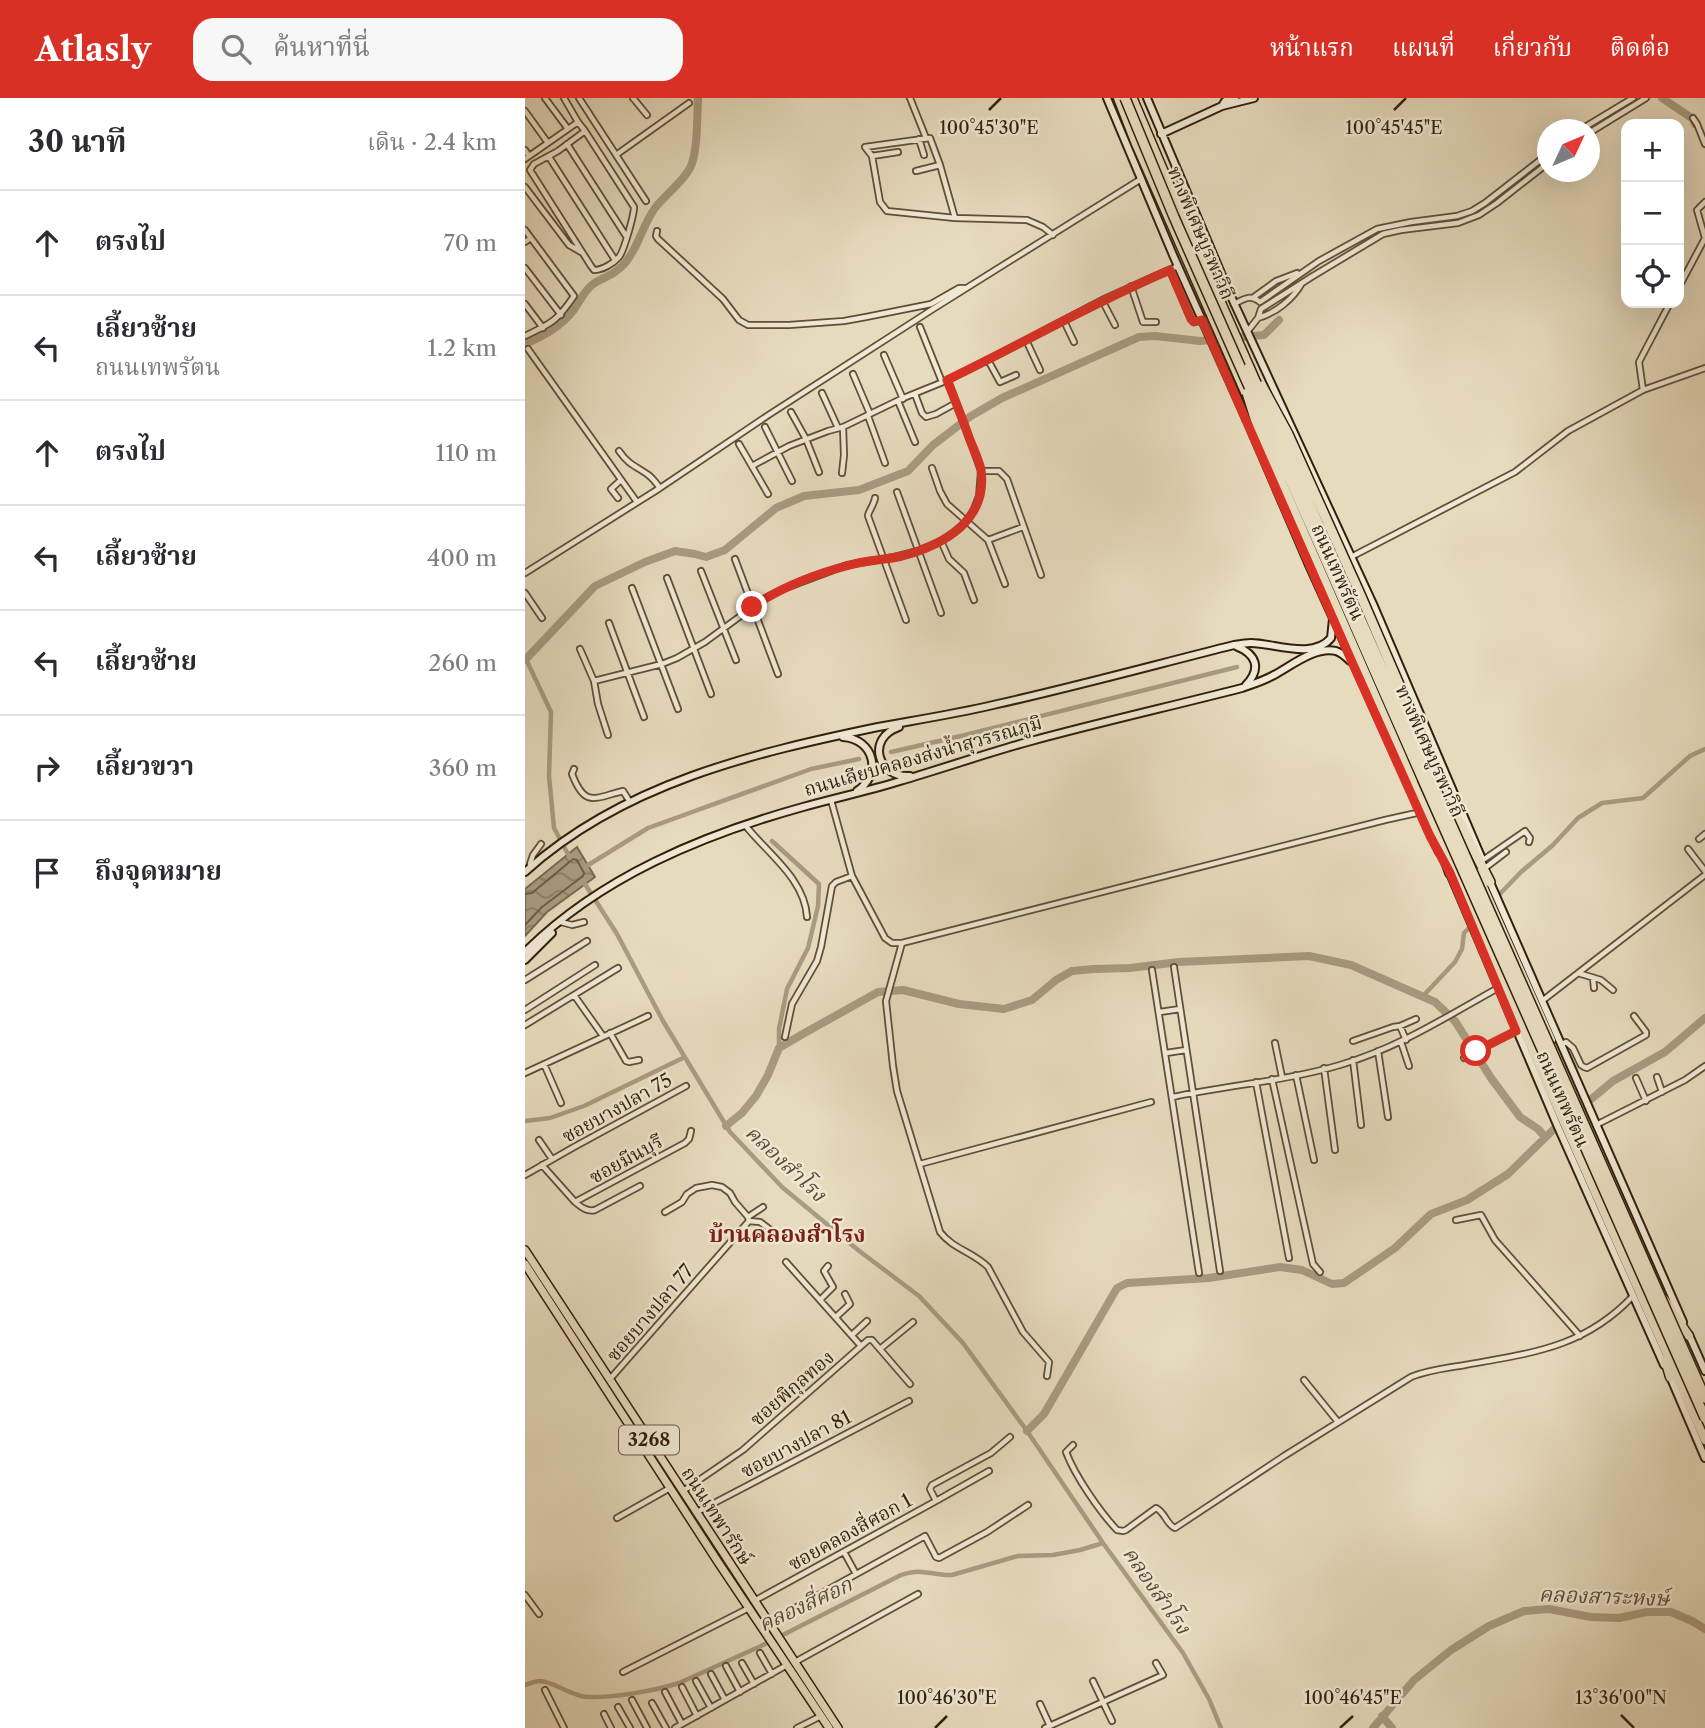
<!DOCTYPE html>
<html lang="th">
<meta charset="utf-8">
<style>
:root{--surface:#fff;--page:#f7f7f7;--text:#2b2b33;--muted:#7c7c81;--line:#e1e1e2;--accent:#d93025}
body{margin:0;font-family:"Libre Caslon Text","Noto Serif Thai",serif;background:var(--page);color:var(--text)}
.controls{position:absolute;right:21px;top:21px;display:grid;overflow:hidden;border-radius:14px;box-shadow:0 7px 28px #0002}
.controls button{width:63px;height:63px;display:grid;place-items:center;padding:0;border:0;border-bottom:2px solid var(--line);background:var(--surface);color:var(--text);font:35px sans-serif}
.compass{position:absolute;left:1012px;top:21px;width:63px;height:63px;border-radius:50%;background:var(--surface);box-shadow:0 7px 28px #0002;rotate:46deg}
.stop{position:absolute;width:21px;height:21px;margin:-16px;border:5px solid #d93025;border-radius:50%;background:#fff}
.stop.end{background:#d93025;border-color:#fff;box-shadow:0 2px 7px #0008}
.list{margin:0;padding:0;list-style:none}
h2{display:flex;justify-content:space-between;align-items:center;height:91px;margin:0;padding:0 28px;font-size:30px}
h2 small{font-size:23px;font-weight:400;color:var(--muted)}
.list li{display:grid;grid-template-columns:46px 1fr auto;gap:21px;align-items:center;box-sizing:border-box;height:105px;padding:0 28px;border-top:2px solid var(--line)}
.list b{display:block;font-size:26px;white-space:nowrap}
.list p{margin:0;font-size:23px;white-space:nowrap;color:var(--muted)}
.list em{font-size:23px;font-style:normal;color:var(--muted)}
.icon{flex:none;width:38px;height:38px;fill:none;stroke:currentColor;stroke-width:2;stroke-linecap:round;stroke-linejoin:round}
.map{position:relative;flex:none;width:1180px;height:1630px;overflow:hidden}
header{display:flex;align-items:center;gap:42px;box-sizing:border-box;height:98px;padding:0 35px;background:var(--accent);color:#fff}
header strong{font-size:33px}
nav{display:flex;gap:38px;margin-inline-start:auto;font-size:24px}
.search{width:490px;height:63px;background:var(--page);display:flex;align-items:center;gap:18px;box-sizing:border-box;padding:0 24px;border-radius:21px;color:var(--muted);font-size:26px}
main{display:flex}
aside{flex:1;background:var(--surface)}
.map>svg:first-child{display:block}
.water{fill:url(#water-waves);stroke:#796951;stroke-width:2}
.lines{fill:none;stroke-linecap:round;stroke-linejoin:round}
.shore{stroke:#6e5d46;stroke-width:2}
.canal{stroke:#a99b81;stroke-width:4.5}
.river{stroke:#a99b81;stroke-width:8}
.minor-casing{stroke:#5f4e37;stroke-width:8}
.secondary-casing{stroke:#321f0a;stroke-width:10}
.primary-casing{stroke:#321f0a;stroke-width:10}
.trunk-casing{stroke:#321f0a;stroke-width:11}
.motorway-casing{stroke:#321f0a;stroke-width:12}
.minor{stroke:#efe8d5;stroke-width:4.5}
.secondary{stroke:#efe8d5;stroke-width:6}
.primary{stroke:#e7dbbe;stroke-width:7}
.trunk{stroke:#e7dbbe;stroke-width:8}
.motorway{stroke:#e7dbbe;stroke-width:9}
.motorway-bridge-casing{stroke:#321f0a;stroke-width:12;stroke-linecap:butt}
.motorway-bridge{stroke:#e7dbbe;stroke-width:9}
.route{stroke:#d93025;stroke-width:9}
.ticks{fill:none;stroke:#321f0a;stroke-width:2.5}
.labels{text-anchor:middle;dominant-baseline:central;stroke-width:5;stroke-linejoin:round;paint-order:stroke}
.shield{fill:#efe8d5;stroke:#6b5b47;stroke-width:2}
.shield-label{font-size:18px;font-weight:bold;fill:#321f0a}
.street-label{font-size:19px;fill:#321f0a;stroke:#efe8d5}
.water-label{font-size:21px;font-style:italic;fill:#5c4a34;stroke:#efe8d5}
.quarter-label{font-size:23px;font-weight:bold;fill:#7a1f14;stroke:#efe8d5}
.ticks-label{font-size:18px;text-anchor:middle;fill:#321f0a;stroke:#efe8d5;stroke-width:5;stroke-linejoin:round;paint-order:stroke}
</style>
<header>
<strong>Atlasly</strong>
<div class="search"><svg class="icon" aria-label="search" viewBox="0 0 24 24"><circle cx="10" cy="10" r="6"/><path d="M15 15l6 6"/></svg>ค้นหาที่นี่</div>
<nav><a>หน้าแรก</a><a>แผนที่</a><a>เกี่ยวกับ</a><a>ติดต่อ</a></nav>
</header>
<main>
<aside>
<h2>30 นาที<small>เดิน · 2.4 km</small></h2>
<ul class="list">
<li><svg class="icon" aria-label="ahead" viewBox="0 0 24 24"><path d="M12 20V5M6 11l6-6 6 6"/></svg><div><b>ตรงไป</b></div><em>70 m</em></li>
<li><svg class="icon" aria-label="left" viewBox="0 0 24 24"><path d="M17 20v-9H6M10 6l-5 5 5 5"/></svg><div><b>เลี้ยวซ้าย</b><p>ถนนเทพรัตน</p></div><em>1.2 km</em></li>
<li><svg class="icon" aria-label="ahead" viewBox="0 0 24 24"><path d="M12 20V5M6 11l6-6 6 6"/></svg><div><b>ตรงไป</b></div><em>110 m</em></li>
<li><svg class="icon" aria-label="left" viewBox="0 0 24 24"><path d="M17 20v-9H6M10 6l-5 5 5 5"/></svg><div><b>เลี้ยวซ้าย</b></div><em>400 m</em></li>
<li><svg class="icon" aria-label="left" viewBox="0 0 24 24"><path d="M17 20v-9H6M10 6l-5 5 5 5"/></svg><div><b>เลี้ยวซ้าย</b></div><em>260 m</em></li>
<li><svg class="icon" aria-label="right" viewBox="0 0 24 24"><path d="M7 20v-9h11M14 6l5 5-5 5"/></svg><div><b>เลี้ยวขวา</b></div><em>360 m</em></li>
<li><svg class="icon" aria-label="arrive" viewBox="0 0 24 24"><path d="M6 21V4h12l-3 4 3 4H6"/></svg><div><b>ถึงจุดหมาย</b></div></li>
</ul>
</aside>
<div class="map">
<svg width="1180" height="1630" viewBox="0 0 1180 1630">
<defs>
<pattern id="water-waves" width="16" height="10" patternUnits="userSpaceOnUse" patternTransform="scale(1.75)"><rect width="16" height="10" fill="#a99b81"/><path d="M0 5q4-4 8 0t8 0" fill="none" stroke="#8a7e68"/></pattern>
</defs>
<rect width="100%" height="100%" fill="#e7dbbe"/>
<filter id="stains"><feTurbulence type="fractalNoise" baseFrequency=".00286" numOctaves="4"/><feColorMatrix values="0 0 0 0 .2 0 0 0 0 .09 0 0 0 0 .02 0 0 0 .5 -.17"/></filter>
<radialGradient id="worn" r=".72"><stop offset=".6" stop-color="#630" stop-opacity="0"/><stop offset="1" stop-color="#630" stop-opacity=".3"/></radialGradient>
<!-- water -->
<path class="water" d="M52,749L70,779L22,814L0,838V791Z"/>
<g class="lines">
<!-- shore -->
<path class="shore" d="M0,796L7,795L48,761L52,762L59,775L58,778L17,809L0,827"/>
<!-- canal -->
<path class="canal" d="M0,559L26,614L24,678L29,730L45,760
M366,654L436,638L712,569
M247,743L294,786L293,808L283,850L262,891L254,931V950
M60,769L123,730L286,671L334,661
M58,783L92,836L138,923L205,1034L257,1089L333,1152L394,1198L438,1245L502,1333L578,1445L658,1555L684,1601L696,1630
M970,801L996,774L1028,747L1053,720L1077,705L1118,700L1165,658L1180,651
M898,898L930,864L937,851L939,835L948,826
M0,1023L25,1020L59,1008L160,959
M0,1587C5,1585 11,1583 16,1583C29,1584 46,1598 62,1599C88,1600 129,1593 154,1585L236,1548L376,1477C398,1469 407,1478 427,1477L493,1458L528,1457L555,1452L578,1445"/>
<!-- river -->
<path class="river" d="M1137,0L1168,21L1170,26
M0,246C19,238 35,229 48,213C55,204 58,194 67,187C71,183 76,182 81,179C90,175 100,167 105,158C115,143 119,125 130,110C140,97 157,85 165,70C173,55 172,18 173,0
M1,561L70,488L120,464L150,453L170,456L181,459L200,452L251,410L279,398L334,392L383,373L408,347L446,318L477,300L614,239L630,238L675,243L739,237L754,222
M1064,1003L1088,983L1140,954L1180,920
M201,1028L217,1015L231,998L243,977L254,950L276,937L353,894L378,892L434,906L479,911L507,902L531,882L547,873L569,871L605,870L654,864L784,858L826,867L910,904L930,923L966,980L995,1019L1013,1031L1020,1039
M502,1333L519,1316L592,1190L602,1185L684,1180L755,1169L777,1172L807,1186L819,1185L870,1150L906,1116L942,1102L983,1076L1030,1030
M857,1618L867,1630
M848,1630L889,1582L926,1552L964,1528L999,1513L1024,1511L1066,1519L1094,1520L1122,1514H1146L1167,1523L1180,1531"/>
<defs>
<path id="minor" d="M20,0L43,31
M39,0L53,24L60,33L109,109C109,117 99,153 94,159C88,166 77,172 69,172L66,168L5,72L9,66L33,53L60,33
M54,0L121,103
M108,0L122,17
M385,0L401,40
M0,13L23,45
M1168,20L1172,26L1180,46
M1055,32L1108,0
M1064,35L1121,0
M394,41L399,57
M42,46L101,138
M0,52L4,58
M373,54L347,58L355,104L362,113L430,120L502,122L518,129L528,137
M91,57L164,5
M347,58L340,49L405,40L415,67L430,120
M24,59L90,162
M0,61L53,24
M391,73L415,67
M0,89L44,147L56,154
M0,132L49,198C32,223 27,225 0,238
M132,133L131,138L133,141L198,201L214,222L223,227H264L319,223L341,219L406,206L434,190H439
M0,144L6,140
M0,170L36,217
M645,172L666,221L669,224L677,222
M606,188L618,224H631
M1154,189L1180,140L1172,112L1180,104
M729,199L751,183L772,175
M577,202L590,227
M0,206L18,230
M709,206C719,201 725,196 735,204L794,163L852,131L886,124L932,118L947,113L960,105L1023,56
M733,220C751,215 768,201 777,185
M539,223L549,244
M395,229L417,284
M722,234L733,220L736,211L788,178L858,136L876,132L933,125L954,117L972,105L1023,65
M501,242L515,272
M3,251L112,404
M359,257L378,301
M463,262L475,284L491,277
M328,276L345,316
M1118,292L1114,264L1145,205
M297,295L313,330
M390,296L397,315L401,319L411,316L431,305
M373,303L390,344
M266,314L281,341L294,374
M343,318L360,365
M240,329L267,383
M214,346L243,396
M94,353C104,367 109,367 122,376C127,379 131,385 135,390
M227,368L264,348L303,333L318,329L376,301L423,282L463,262L577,202L653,168
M407,370L415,393L422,406L463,442L480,486
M456,373H474L482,381L516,477
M317,375L319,357L318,329
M372,394L416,515
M93,400L86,391L96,382
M350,400C349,407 343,414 343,418L381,522
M463,442L498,429
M416,443L424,461L439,475L449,502
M826,459L990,374L1043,333L1118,292L1180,270
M210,461L253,576
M176,473L211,562
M0,475L135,390L245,316L408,211L616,81
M142,480L186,596
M107,490L153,611
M0,495L17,520
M84,525L119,619
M55,551L69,583L73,606L83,637
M69,583L137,566L152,560L180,544L240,500L258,491L322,467L369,459L393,453L416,443L434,431L441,424L449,411L454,398L456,373L423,282
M49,671L47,676C60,710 69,700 98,693L105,704
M306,702L327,778L360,840L367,845H377
M220,727C242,755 280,781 282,819
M1174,741L1180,736
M1163,751L1180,773
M958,762L1000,733L1005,740L1004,744
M5,766L8,757L16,746
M960,770L981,754
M36,824L47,827L59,824
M649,869L695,1173
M627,872L674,1175
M1053,875L1076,882L1088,892
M1068,880L1069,890
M0,882L62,843
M49,897L78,938
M1017,903L1180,777
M0,912L70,867
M635,914L655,911
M0,927L93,870
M875,928L891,921
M85,935L101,963L104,964L114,962
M260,939L267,906L292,863L296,849L307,788L311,784L327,778
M828,943L868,929L875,928L881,942
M876,944L884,968
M750,945L757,979
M1036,947L1041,944L1048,950L1056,967L1059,969L1062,970L1121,937V934L1109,918
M853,953L863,1019
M641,955L661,952
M939,960L991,933
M828,962L836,1027
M19,966L36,1005
M799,970L810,1052
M0,975L123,918
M771,977L789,1062
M1132,979L1137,994
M1111,980L1121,1003
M747,981L788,1166L795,1174
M731,984L764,1160
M648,999C703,987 761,983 815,967C873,950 921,919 973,890
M1071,1027L1160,982L1180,968
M14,1042L27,1061
M395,1066L626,1004
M17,1067L50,1104L160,1045L164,1041L166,1033
M0,1077L49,1049L161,988
M50,1104C56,1109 62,1114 70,1112L115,1088
M223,1119L238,1109
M931,1122L956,1117L970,1142L1055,1238
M224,1123L235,1124L255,1139L262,1135
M261,1164L336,1248
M295,1202L308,1189L299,1173L303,1168
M311,1219L325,1206L320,1196
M327,1237L342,1223
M355,1251L388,1224
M522,1278L524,1264L498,1234L463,1169C449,1155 427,1150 415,1134L372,993L368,968L361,903L377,845L860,722L896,714
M85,1281L224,1123L223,1119L210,1104L205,1095L197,1089L187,1087L171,1090L162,1096L157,1104L140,1114
M779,1282L813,1324
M548,1347L541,1354C550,1378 575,1414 592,1432L598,1433L601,1432L631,1410C640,1414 641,1426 650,1430L759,1358L886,1279C903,1272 922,1270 940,1267C1006,1255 1059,1250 1108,1198
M158,1393L218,1352L343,1242H347L385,1286
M411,1403L464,1373
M172,1414L384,1303
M92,1420L145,1390
M319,1454L331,1476
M0,1497L14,1516
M229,1503L411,1403L405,1391L407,1387L466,1355L485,1339
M243,1525L400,1438L411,1459L414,1460L462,1434L503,1407
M235,1555L247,1576
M270,1564L393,1496
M217,1565L229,1586
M201,1568L215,1594
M98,1574L224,1510
M186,1576L200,1602
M171,1583L186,1610
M568,1583L587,1623
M157,1589L172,1618
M20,1592L39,1630
M140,1594L157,1626
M107,1602L122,1630
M127,1605L141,1630
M515,1606L525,1628
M93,1609L105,1630
M79,1616L86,1630
M150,1630L262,1567
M272,1630L296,1618
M520,1630L638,1577L631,1565"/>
<path id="secondary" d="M582,0L648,157L723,325L784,467L914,754
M622,0L704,194L848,506L957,761
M697,8L700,3L710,0
M636,36L697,8L729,0
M711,548C731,556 737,570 721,587
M374,629C341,640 352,680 385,678
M318,639C349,641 358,676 332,693
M924,773L1033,1029L1139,1267
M0,774C97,686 228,655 353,629C391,622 430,616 468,607C549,589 629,567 709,547C715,546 721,545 726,545C749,545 788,562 806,540L808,521
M964,782L1158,1224
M0,854C75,779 177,737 278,709C310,700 343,693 375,683C419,670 462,655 506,643C576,624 647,608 717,590C728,586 738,583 749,577C766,568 790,548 811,553C817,555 821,559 825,563
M0,862L27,835
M1164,1237L1180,1273
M1144,1276L1180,1360"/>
<path id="primary" d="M0,1152L313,1630
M0,1166L193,1464L304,1630"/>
<path id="trunk" d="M593,0L611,46L723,301
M913,729L1021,984L1180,1342
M952,775L1026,942
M1139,1201L1164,1238
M1140,1262L1145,1279"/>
<path id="motorway" d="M607,0L655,113L724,269
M911,672L932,719L965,784
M887,683L909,730L925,775"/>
</defs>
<!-- minor casing -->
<use href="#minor" class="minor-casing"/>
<!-- secondary casing -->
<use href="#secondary" class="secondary-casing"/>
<!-- primary casing -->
<use href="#primary" class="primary-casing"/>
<!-- trunk casing -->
<use href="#trunk" class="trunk-casing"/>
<!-- motorway casing -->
<use href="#motorway" class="motorway-casing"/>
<!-- minor -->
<use href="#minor" class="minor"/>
<!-- secondary -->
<use href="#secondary" class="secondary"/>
<!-- primary -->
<use href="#primary" class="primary"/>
<!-- trunk -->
<use href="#trunk" class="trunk"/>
<!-- motorway -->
<use href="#motorway" class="motorway"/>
<defs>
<path id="motorway-bridge" d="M600,0L649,119L1180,1320
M724,269L1180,1300
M737,288L763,336L835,496L911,672
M722,295L734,333L887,683"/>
</defs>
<!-- motorway-bridge casing -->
<use href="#motorway-bridge" class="motorway-bridge-casing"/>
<!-- motorway-bridge -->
<use href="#motorway-bridge" class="motorway-bridge"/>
</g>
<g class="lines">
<!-- route -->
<path class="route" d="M227,509C255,490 292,475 325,467C342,462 360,462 377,458C419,447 463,422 456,372C454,362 449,352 445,342C438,322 430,302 422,282C497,246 569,204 645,172L666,221L669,224L677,222L827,564L905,738L925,775L991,933L951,953"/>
</g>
<!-- ticks -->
<path class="ticks" d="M464,12L476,0M869,12L881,0M1096,1617L1109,1630M410,1630L422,1618M815,1630L828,1618"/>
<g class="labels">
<!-- shield labels -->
<rect class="shield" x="94" y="1327.5" width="60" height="29" rx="5"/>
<g class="shield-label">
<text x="124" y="1342">3268</text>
</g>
<!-- street labels -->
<g class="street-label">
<text transform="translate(676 135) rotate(67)">ทางพิเศษบูรพาวิถี</text>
<text transform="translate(813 474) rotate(66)">ถนนเทพรัตน</text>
<text transform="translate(905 653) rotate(66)">ทางพิเศษบูรพาวิถี</text>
<text transform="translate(398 658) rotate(-16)">ถนนเลียบคลองส่งน้ำสุวรรณภูมิ</text>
<text transform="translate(1038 1001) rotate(66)">ถนนเทพรัตน</text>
<text transform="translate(92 1010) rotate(-29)">ซอยบางปลา 75</text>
<text transform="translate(101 1061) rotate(-29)">ซอยมีนบุรี</text>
<text transform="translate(125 1215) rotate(-49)">ซอยบางปลา 77</text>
<text transform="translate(267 1290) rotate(-41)">ซอยพิกุลทอง</text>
<text transform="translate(271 1346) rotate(-28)">ซอยบางปลา 81</text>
<text transform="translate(192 1418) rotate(57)">ถนนเทพารักษ์</text>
<text transform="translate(325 1434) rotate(-29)">ซอยคลองสี่ศอก 1</text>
</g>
<!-- water labels -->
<g class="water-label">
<text transform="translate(261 1065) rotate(43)">คลองสำโรง</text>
<text transform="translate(632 1492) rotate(55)">คลองสำโรง</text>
<text transform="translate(1079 1498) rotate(2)">คลองสาระหงษ์</text>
<text transform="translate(280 1506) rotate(-25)">คลองสี่ศอก</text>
</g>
<!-- quarter labels -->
<g class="quarter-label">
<text x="262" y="1136">บ้านคลองสำโรง</text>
</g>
</g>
<g class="ticks-label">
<text x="464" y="36">100°45'30"E</text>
<text x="869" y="36">100°45'45"E</text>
<text x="1096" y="1606">13°36'00"N</text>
<text x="422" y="1606">100°46'30"E</text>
<text x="828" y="1606">100°46'45"E</text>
</g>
<rect width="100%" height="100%" filter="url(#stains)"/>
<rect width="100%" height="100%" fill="url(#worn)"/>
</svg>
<div class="controls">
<button>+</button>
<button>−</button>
<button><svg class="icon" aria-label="locate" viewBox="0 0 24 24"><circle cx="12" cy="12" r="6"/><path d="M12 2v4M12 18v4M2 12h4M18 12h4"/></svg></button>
</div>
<svg class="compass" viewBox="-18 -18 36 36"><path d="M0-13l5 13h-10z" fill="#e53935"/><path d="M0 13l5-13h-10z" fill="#7c7c81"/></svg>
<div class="stop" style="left:951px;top:953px"></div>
<div class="stop end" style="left:227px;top:509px"></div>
</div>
</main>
